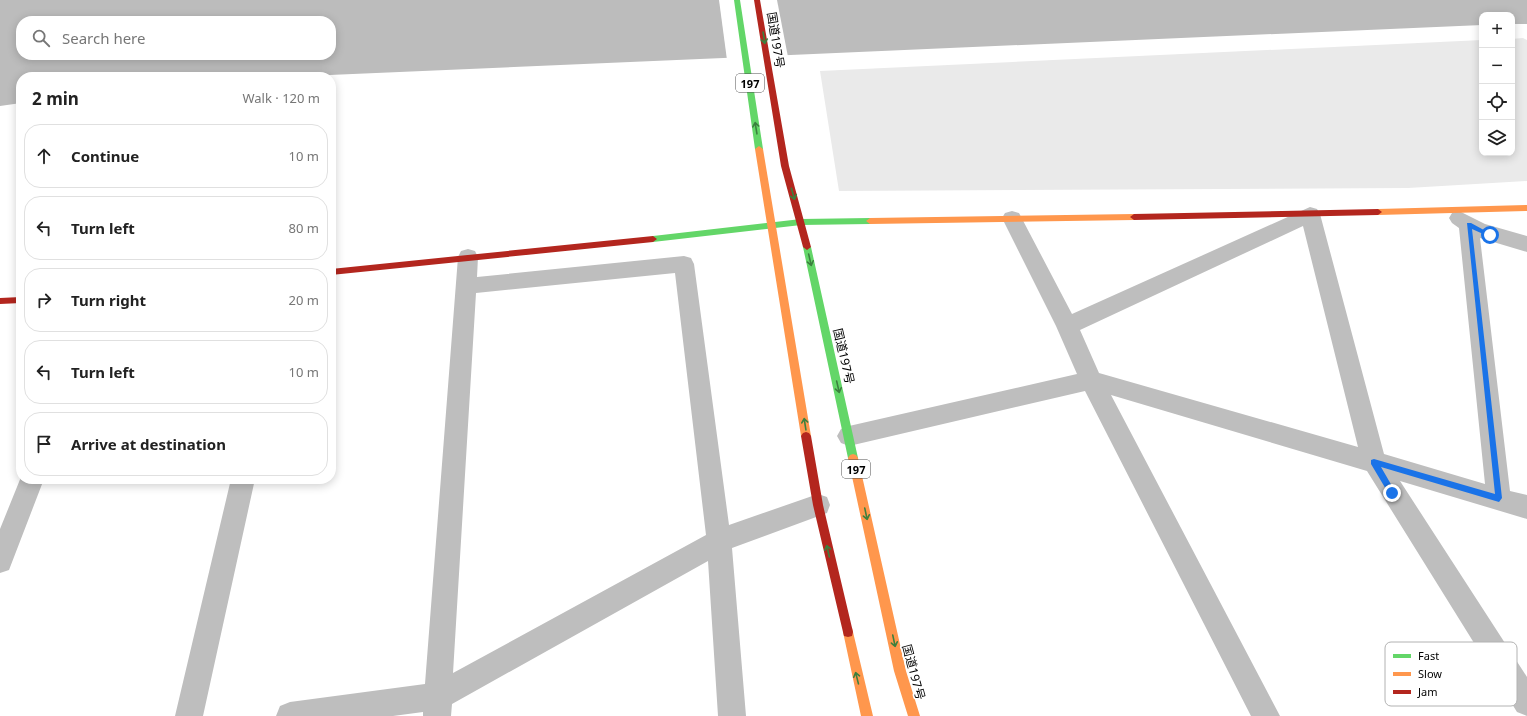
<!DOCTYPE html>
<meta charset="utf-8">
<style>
:root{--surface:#fff;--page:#f2f2f2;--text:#222;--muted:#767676;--line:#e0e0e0}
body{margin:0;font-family:"Noto Sans","Noto Sans JP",sans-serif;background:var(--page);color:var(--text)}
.controls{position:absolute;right:12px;top:12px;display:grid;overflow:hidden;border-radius:8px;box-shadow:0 2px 10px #0003}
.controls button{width:36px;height:36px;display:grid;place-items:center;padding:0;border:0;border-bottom:1px solid var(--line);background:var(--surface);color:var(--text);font:20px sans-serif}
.stop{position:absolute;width:12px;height:12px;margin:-9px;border:3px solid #1a73e8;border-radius:50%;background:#fff}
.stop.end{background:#1a73e8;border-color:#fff;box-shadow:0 1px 4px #0008}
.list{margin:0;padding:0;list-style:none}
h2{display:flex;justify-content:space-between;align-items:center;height:52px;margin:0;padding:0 16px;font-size:17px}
h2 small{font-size:13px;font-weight:400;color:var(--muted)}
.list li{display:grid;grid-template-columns:26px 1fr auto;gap:12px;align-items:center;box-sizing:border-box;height:64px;margin:0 8px 8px;padding:0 8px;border:1px solid var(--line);border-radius:16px}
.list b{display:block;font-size:15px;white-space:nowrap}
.list em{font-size:13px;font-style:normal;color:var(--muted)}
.icon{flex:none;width:22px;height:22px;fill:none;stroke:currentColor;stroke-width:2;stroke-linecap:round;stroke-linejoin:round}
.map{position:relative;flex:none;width:1527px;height:716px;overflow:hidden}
.search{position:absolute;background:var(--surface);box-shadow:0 2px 10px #0003;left:16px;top:16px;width:320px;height:44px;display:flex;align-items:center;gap:10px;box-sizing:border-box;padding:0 14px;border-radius:16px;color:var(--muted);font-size:15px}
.panel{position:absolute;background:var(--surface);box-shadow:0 2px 10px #0003;left:16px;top:72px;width:320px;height:412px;border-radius:16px}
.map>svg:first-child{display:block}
.green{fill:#eaeaea}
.water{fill:#bcbcbc;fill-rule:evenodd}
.pier{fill:#fff}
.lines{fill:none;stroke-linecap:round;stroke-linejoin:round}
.street{fill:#bebebe;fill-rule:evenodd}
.fast{fill:#63d668;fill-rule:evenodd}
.slow{fill:#ff974d;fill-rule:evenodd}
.jam{fill:#b3261e;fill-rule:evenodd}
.oneway{stroke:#3b803e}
.route{fill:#1a73e8}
.labels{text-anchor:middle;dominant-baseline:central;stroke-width:3.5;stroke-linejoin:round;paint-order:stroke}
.shield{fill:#fff;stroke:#4c4c4c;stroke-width:1}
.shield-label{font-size:11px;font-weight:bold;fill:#000}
.street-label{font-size:12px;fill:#000;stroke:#fff}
.key{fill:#fff;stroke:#b2b2b2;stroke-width:1}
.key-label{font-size:11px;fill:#000}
</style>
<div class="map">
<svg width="1527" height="716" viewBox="0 0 1527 716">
<rect width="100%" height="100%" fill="#fff"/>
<!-- green -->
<path class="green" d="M1523,38L1527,40V181L1408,188L839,191L820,71L1482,40V153H1512V39Z"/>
<!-- water -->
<path class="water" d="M0,0H1527V24H1512V15H1482V25L283,77H21V103L0,106ZM21,21H331V55H21Z"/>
<!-- pier -->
<path class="pier" d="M719,0H777L788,57L727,60Z"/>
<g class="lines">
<!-- street -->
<path class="street" d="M1310,207L1317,209L1320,214L1384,454L1485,484L1459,228L1452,223L1449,218L1452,213L1459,211L1485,224L1527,236V252L1480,238L1510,491L1527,495V519L1400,481L1527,677V716L1517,712L1367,471L1111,395L1280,716H1251L1085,391L849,446L841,443L837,436L841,429L849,426L1077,374L1056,326L1002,218L1005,213L1012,211L1019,213L1072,314ZM1303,226L1358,447L1099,373L1080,330Z
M468,249L475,251L478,257L477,277L684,256L691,258L694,264L729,525L818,494L827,497L830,505L827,513L732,548L746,716H718L708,561L452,704L451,716H423V712L393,716H276L280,706L290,702L425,684L458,257L461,251ZM675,273L706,535L453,673L476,293Z
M21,477V479H44L9,570L0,573V529Z
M231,479H255L203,716H175Z"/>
<!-- fast -->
<path class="fast" d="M734,0H740L763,149L759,152L755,149Z
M870,218L874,221L870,224L801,225L653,242L649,239L653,236L801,219Z
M807,244L811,247L858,458L856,461L853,462L850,461L848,458L803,247Z"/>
<!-- slow -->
<path class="slow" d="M759,146L763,149L811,436L809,439L806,440L803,439L801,436L755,149Z
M1527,205V211L1378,215L1374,212L1378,209Z
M1134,214L1138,217L1134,220L870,224L866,221L870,218Z
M853,454L856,455L858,458L906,671L920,716H908L894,671L848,458L850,455Z
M848,627L852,628L853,632L873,716H861L843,632L844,628Z"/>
<!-- jam -->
<path class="jam" d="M754,0H760L789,166L811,247L807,250L803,247L781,166Z
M1378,209L1382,212L1378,215L1134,220L1130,217L1134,214Z
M653,236L657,239L653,242L331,275V269Z
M21,297V303L0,304V298Z
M806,432L809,433L811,436L823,505L853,632L852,636L848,637L844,636L843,632L813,505L801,436L803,433Z"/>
</g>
<!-- one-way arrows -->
<defs><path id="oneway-shaft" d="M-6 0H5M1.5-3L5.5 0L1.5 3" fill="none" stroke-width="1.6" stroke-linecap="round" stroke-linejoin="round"/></defs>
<g class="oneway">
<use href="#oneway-shaft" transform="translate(764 38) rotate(81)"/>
<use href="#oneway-shaft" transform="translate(756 128) rotate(-99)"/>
<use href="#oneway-shaft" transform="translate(793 194) rotate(74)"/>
<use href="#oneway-shaft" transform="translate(810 260) rotate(77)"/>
<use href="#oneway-shaft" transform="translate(838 387) rotate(77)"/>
<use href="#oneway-shaft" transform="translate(805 424) rotate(-99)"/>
<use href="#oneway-shaft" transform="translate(866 514) rotate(78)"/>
<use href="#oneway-shaft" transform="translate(828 551) rotate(-103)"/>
<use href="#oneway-shaft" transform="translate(894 641) rotate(78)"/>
<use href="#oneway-shaft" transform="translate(857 678) rotate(-104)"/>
</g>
<!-- route -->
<path class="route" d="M1467,223H1471L1493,235L1490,237L1472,229L1502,498L1499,502L1381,467L1396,493L1392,497L1390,496L1371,464V460L1374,459L1495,494Z"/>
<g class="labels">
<!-- shield labels -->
<g class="shield">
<rect x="736" y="74" width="28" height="18" rx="3"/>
<rect x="842" y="460" width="28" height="18" rx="3"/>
</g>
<g class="shield-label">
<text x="750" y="83">197</text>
<text x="856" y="469">197</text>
</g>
<!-- street labels -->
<g class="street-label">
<text transform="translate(776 40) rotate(81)">国道197号</text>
<text transform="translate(844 356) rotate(77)">国道197号</text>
<text transform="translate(914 672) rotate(75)">国道197号</text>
</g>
</g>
<!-- legend -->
<rect x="1385" y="642" width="132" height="64" rx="6" class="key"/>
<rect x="1393" y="654" width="18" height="4" fill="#63d668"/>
<rect x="1393" y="672" width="18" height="4" fill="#ff974d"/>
<rect x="1393" y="690" width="18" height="4" fill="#b3261e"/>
<g class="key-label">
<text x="1418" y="660">Fast</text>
<text x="1418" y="678">Slow</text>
<text x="1418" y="696">Jam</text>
</g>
</svg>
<div class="controls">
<button>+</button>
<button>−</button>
<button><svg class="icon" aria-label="locate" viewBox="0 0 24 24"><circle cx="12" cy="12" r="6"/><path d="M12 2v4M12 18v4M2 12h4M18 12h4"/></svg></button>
<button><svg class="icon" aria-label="layers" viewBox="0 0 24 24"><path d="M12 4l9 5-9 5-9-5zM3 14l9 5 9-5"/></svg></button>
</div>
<div class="stop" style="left:1490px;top:235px"></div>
<div class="stop end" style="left:1392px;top:493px"></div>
<div class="search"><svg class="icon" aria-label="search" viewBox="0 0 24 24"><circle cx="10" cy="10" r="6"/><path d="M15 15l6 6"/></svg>Search here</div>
<section class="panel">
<h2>2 min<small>Walk · 120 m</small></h2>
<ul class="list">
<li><svg class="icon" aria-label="ahead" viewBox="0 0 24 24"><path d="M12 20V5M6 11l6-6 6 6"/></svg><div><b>Continue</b></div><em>10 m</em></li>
<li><svg class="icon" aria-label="left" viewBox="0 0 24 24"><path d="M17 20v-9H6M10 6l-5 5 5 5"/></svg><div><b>Turn left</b></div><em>80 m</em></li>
<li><svg class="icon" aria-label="right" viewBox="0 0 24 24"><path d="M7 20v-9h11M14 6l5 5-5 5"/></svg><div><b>Turn right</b></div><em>20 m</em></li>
<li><svg class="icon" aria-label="left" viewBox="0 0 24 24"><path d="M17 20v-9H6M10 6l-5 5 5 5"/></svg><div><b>Turn left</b></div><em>10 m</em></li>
<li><svg class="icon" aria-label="arrive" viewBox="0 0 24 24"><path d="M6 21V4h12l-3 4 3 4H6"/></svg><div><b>Arrive at destination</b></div></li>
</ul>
</section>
</div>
